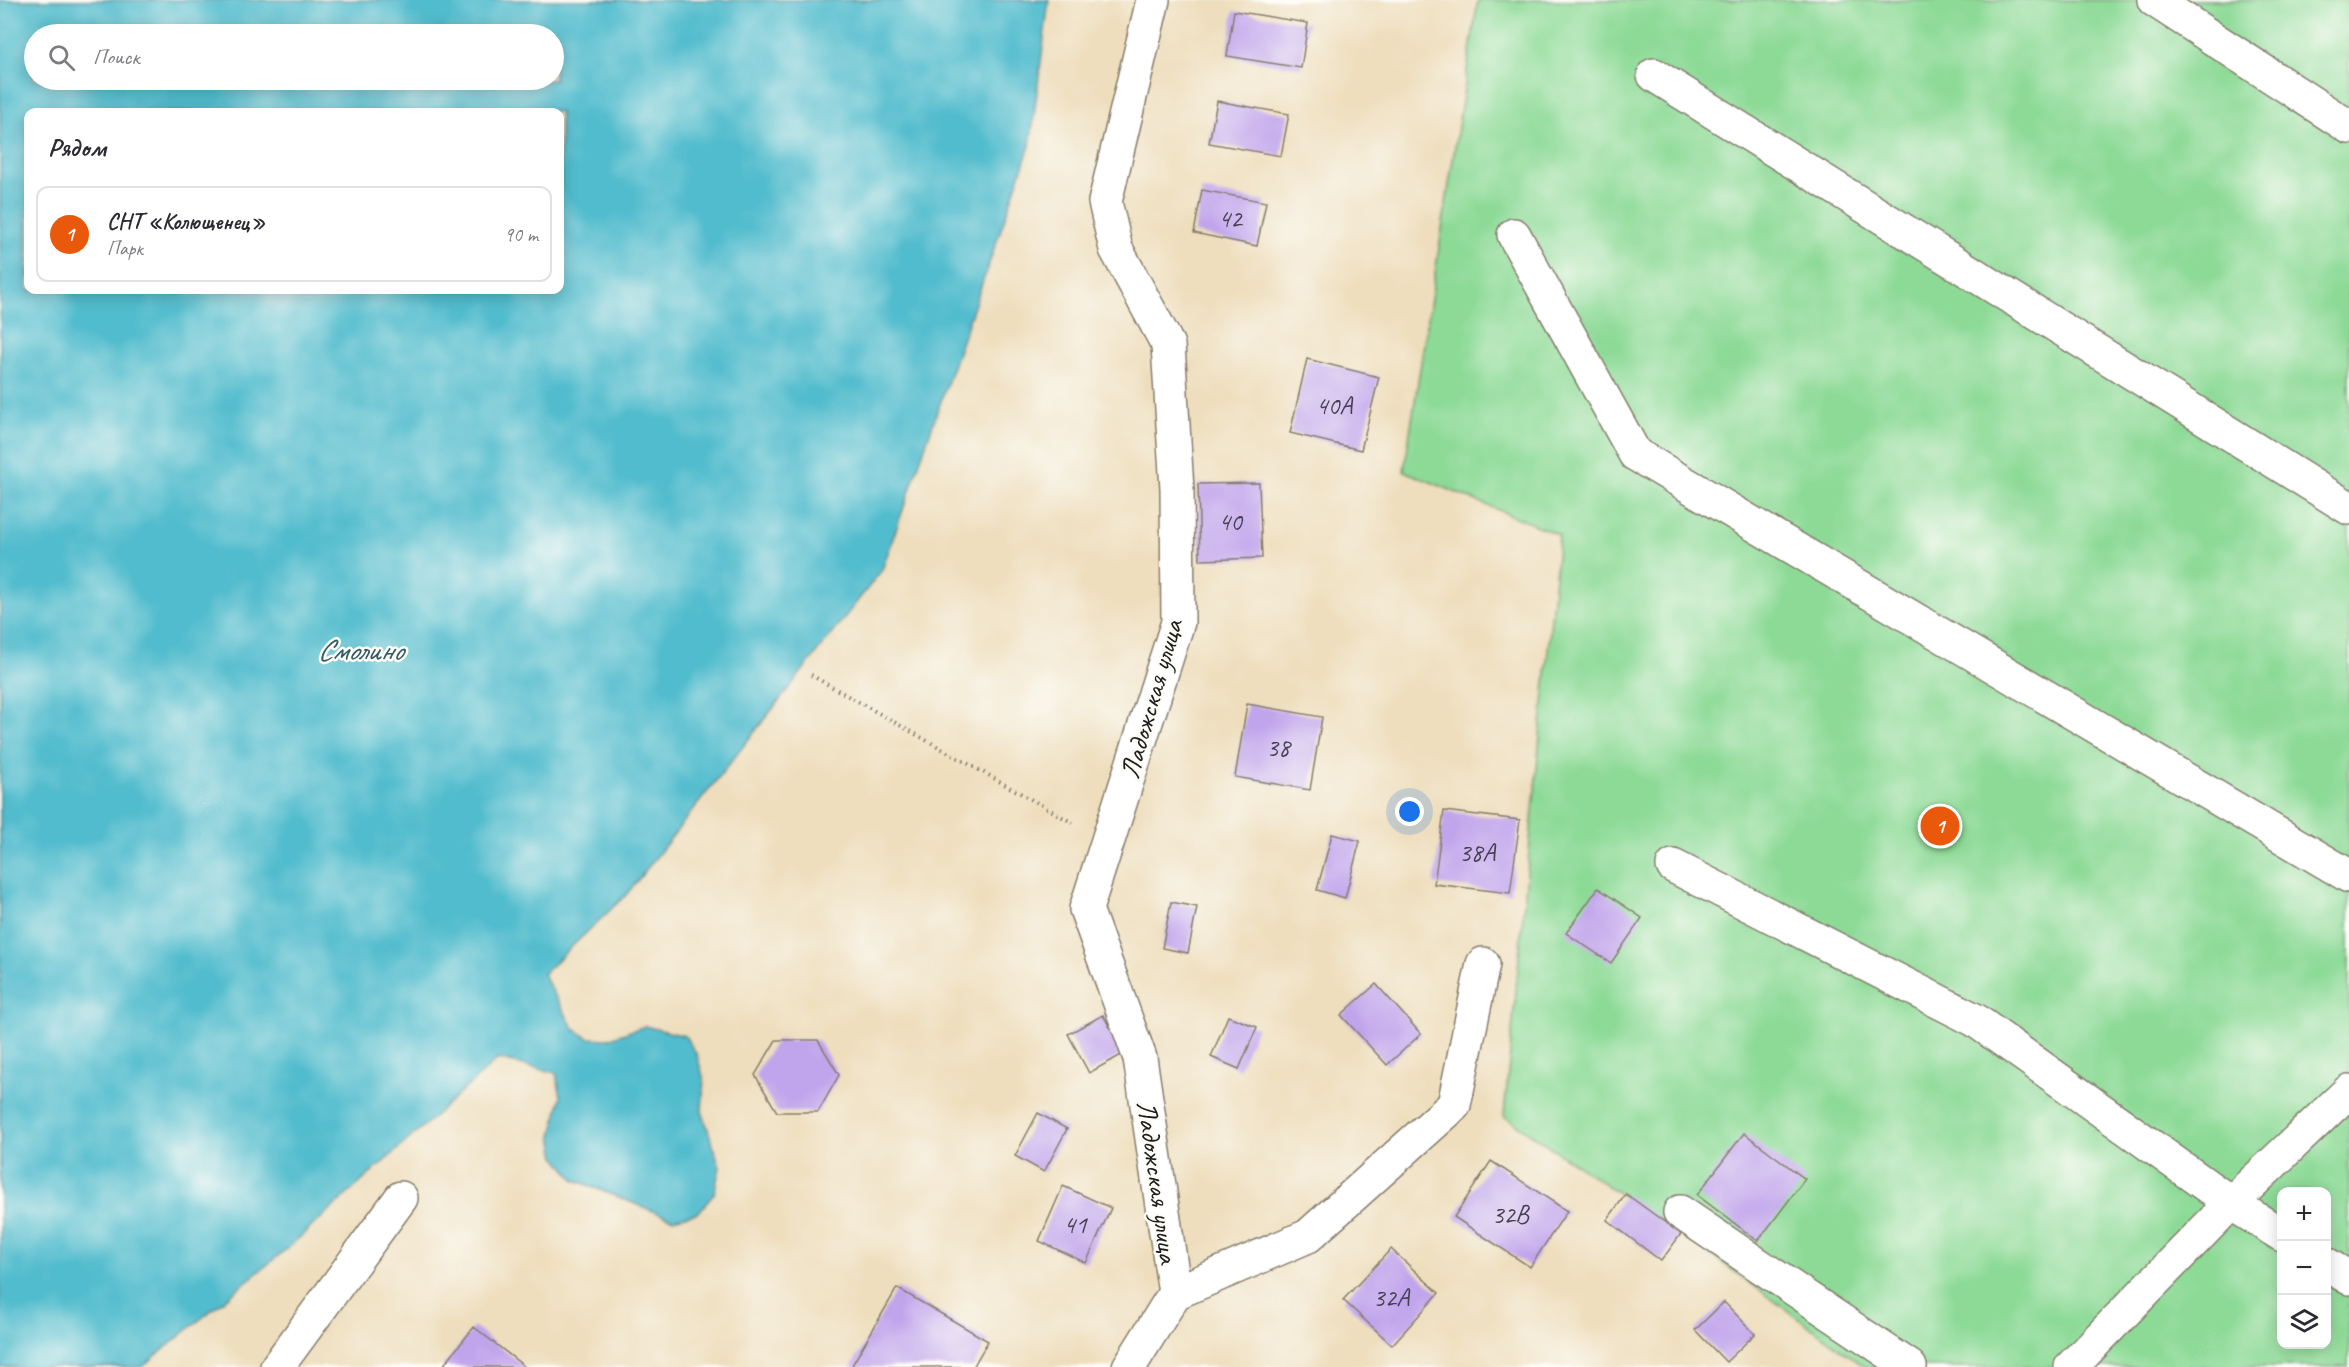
<!DOCTYPE html>
<html lang="ru">
<meta charset="utf-8">
<style>
:root{--surface:#fff;--page:#f7f7f7;--text:#2b2b33;--muted:#7c7c81;--line:#e1e1e2;--accent:#ea580c}
body{margin:0;font-family:Caveat,sans-serif;background:var(--page);color:var(--text)}
.controls{position:absolute;right:18px;bottom:18px;display:grid;overflow:hidden;border-radius:12px;box-shadow:0 3px 15px #0003}
.controls button{width:54px;height:54px;display:grid;place-items:center;padding:0;border:0;border-bottom:2px solid var(--line);background:var(--surface);color:var(--text);font:30px sans-serif}
.you{position:absolute;left:1410px;top:812px;width:21px;height:21px;margin:-15px;border:4px solid #fff;border-radius:50%;background:#1a73e8;box-shadow:0 0 0 9px #1a73e833}
.badge{display:grid;place-items:center;width:39px;height:39px;border-radius:50%;background:var(--accent);color:#fff;font-size:20px;font-weight:700}
.pin{position:absolute;translate:-50% -50%;border:3px solid #fff;box-shadow:0 2px 6px #0006}
.list{margin:0;padding:0;list-style:none}
h2{display:flex;justify-content:space-between;align-items:center;height:78px;margin:0;padding:0 24px;font-size:26px}
h2 small{font-size:20px;font-weight:400;color:var(--muted)}
.list li{display:grid;grid-template-columns:39px 1fr auto;gap:18px;align-items:center;box-sizing:border-box;height:96px;margin:0 12px 12px;padding:0 12px;border:2px solid var(--line);border-radius:12px}
.list b{display:block;font-size:22px;white-space:nowrap}
.list p{margin:0;font-size:20px;white-space:nowrap;color:var(--muted)}
.list em{font-size:20px;font-style:normal;color:var(--muted)}
.icon{flex:none;width:33px;height:33px;fill:none;stroke:currentColor;stroke-width:2;stroke-linecap:round;stroke-linejoin:round}
.map{position:relative;flex:none;width:2349px;height:1367px;overflow:hidden}
.search{position:absolute;background:var(--surface);box-shadow:0 3px 15px #0003;left:24px;top:24px;width:540px;height:66px;display:flex;align-items:center;gap:15px;box-sizing:border-box;padding:0 21px;border-radius:33px;color:var(--muted);font-size:22px}
.panel{position:absolute;background:var(--surface);box-shadow:0 3px 15px #0003;left:24px;top:108px;width:540px;height:186px;border-radius:12px}
.map>svg:first-child{display:block}
.green{fill:#8dda97;stroke:#547b5a;stroke-width:1.5;fill-rule:evenodd}
.water{fill:#51bccd;stroke:#366c74;stroke-width:1.5;fill-rule:evenodd}
.building{fill:#c1a5ec}
.lines{fill:none;stroke-linecap:round;stroke-linejoin:round}
.minor-casing{stroke:#857d6c;stroke-width:36}
.path{stroke:#857d6c;stroke-width:4;stroke-dasharray:1.5 4.5;stroke-linecap:butt}
.minor{stroke:#fff;stroke-width:33}
.labels{text-anchor:middle;dominant-baseline:central;stroke-width:5;stroke-linejoin:round;paint-order:stroke}
.number-label{font-size:26px;fill:#453e50}
.street-label{font-size:28px;fill:#1c1c1c;stroke:#fdfcf7}
.water-label{font-size:30px;font-style:italic;fill:#315c63;stroke:#fdfcf7}
</style>
<div class="map">
<svg width="2349" height="1367" viewBox="0 0 2349 1367">
<rect width="100%" height="100%" fill="#fdfcf7"/>
<filter id="ink" filterUnits="userSpaceOnUse"><feTurbulence type="fractalNoise" baseFrequency=".0167" numOctaves="2"/><feDisplacementMap in="SourceGraphic" scale="12" xChannelSelector="R" yChannelSelector="G"/><feConvolveMatrix kernelMatrix="1 2 1 2 8 2 1 2 1" color-interpolation-filters="sRGB"/></filter>
<filter id="wash" filterUnits="userSpaceOnUse"><feTurbulence type="fractalNoise" baseFrequency=".008" numOctaves="4" result="noise"/><feDisplacementMap in="SourceGraphic" scale="24" xChannelSelector="R" yChannelSelector="G"/><feGaussianBlur stdDeviation="1.35" result="paint"/><feColorMatrix in="noise" values="0 0 0 0 0 0 0 0 0 0 0 0 0 0 0 0 0 1.4 0 .05"/><feComposite in="paint" operator="in"/></filter>
<g filter="url(#wash)">
<rect width="100%" height="100%" fill="#eedebd"/>
<!-- green -->
<path class="green" d="M1478,0H2349V1367H1865L1721,1262L1504,1116L1559,535L1404,471ZM2282,1192H2326V1344H2282Z"/>
<!-- water -->
<path class="water" d="M0,0H1049L1030,146L882,570L627,894L543,974L574,1029L588,1038L608,1039L645,1026L685,1036L697,1055L704,1080L702,1111L720,1167L714,1194L698,1213L673,1219L575,1180L556,1158L552,1136L561,1096L556,1073L498,1059L289,1247L142,1367H0ZM34,34H554V80H34ZM28,112H560V290H28Z"/>
<g id="blocks">
<!-- building -->
<path class="building" d="M1234,11L1308,23L1301,68L1227,56Z
M1217,101L1289,114L1281,156L1209,143Z
M1202,190L1266,202L1257,246L1194,233Z
M1307,359L1379,377L1361,450L1290,433Z
M1259,483L1262,558L1200,560L1198,484Z
M1247,704L1322,717L1310,790L1235,777Z
M1444,811L1520,820L1510,893L1434,884Z
M1332,834L1360,841L1345,898L1317,890Z
M1598,888L1642,918L1611,963L1566,933Z
M1171,902L1197,907L1188,953L1162,948Z
M1376,984L1421,1034L1387,1065L1341,1015Z
M1103,1015L1125,1053L1089,1073L1068,1034Z
M1228,1016L1257,1027L1239,1069L1211,1057Z
M776,1040H818L839,1075L818,1112H777L755,1075Z
M1038,1113L1067,1129L1044,1172L1015,1156Z
M1744,1133L1805,1179L1758,1241L1697,1195Z
M1491,1161L1567,1211L1530,1267L1454,1217Z
M1063,1186L1111,1208L1086,1263L1039,1241Z
M1626,1194L1681,1234L1661,1261L1607,1220Z
M1391,1249L1439,1293L1392,1345L1343,1300Z
M897,1288L988,1341L973,1367H851Z
M1724,1302L1755,1334L1726,1362L1695,1330Z
M474,1327L525,1367H442Z"/>
</g>
</g>
<g filter="url(#ink)">
<use href="#blocks" fill-opacity="0" stroke="#857d6c" stroke-width="1.5"/>
<g class="lines">
<defs>
<path id="minor" d="M2154,0L2349,127
M1654,75L2349,508
M1514,235L1635,454L2349,876
M1673,866L1975,1020L2231,1203L2282,1235
M1680,1212L1910,1367
M2326,1264L2349,1278
M1175,1293L1308,1236L1454,1105L1483,964
M277,1367L401,1198
M1129,1367L1175,1293L1140,1058L1086,909L1178,622L1177,489L1168,345L1116,249L1105,202L1153,0
M2071,1367L2231,1203L2349,1091"/>
</defs>
<!-- minor casing -->
<use href="#minor" class="minor-casing"/>
<!-- path -->
<path class="path" d="M811,675L1073,823"/>
<!-- minor -->
<use href="#minor" class="minor"/>
</g>
</g>
<g class="labels">
<!-- number labels -->
<g class="number-label">
<text x="1230" y="218">42</text>
<text x="1334" y="405">40А</text>
<text x="1230" y="521">40</text>
<text x="1278" y="747">38</text>
<text x="1477" y="852">38А</text>
<text x="1510" y="1214">32В</text>
<text x="1075" y="1224">41</text>
<text x="1391" y="1297">32А</text>
</g>
<!-- street labels -->
<g class="street-label">
<text transform="translate(1151 699) rotate(-74)">Ладожская улица</text>
<text transform="translate(1158 1182) rotate(82)">Ладожская улица</text>
</g>
<!-- water labels -->
<g class="water-label">
<text x="360" y="650">Смолино</text>
</g>
</g>
</svg>
<div class="controls">
<button>+</button>
<button>−</button>
<button><svg class="icon" aria-label="layers" viewBox="0 0 24 24"><path d="M12 4l9 5-9 5-9-5zM3 14l9 5 9-5"/></svg></button>
</div>
<div class="you"></div>
<div class="pin badge" style="left:1940px;top:826px">1</div>
<div class="search"><svg class="icon" aria-label="search" viewBox="0 0 24 24"><circle cx="10" cy="10" r="6"/><path d="M15 15l6 6"/></svg>Поиск</div>
<section class="panel">
<h2>Рядом<small></small></h2>
<ul class="list">
<li><span class="badge">1</span><div><b>СНТ «Колющенец»</b><p>Парк</p></div><em>90 m</em></li>
</ul>
</section>
</div>
